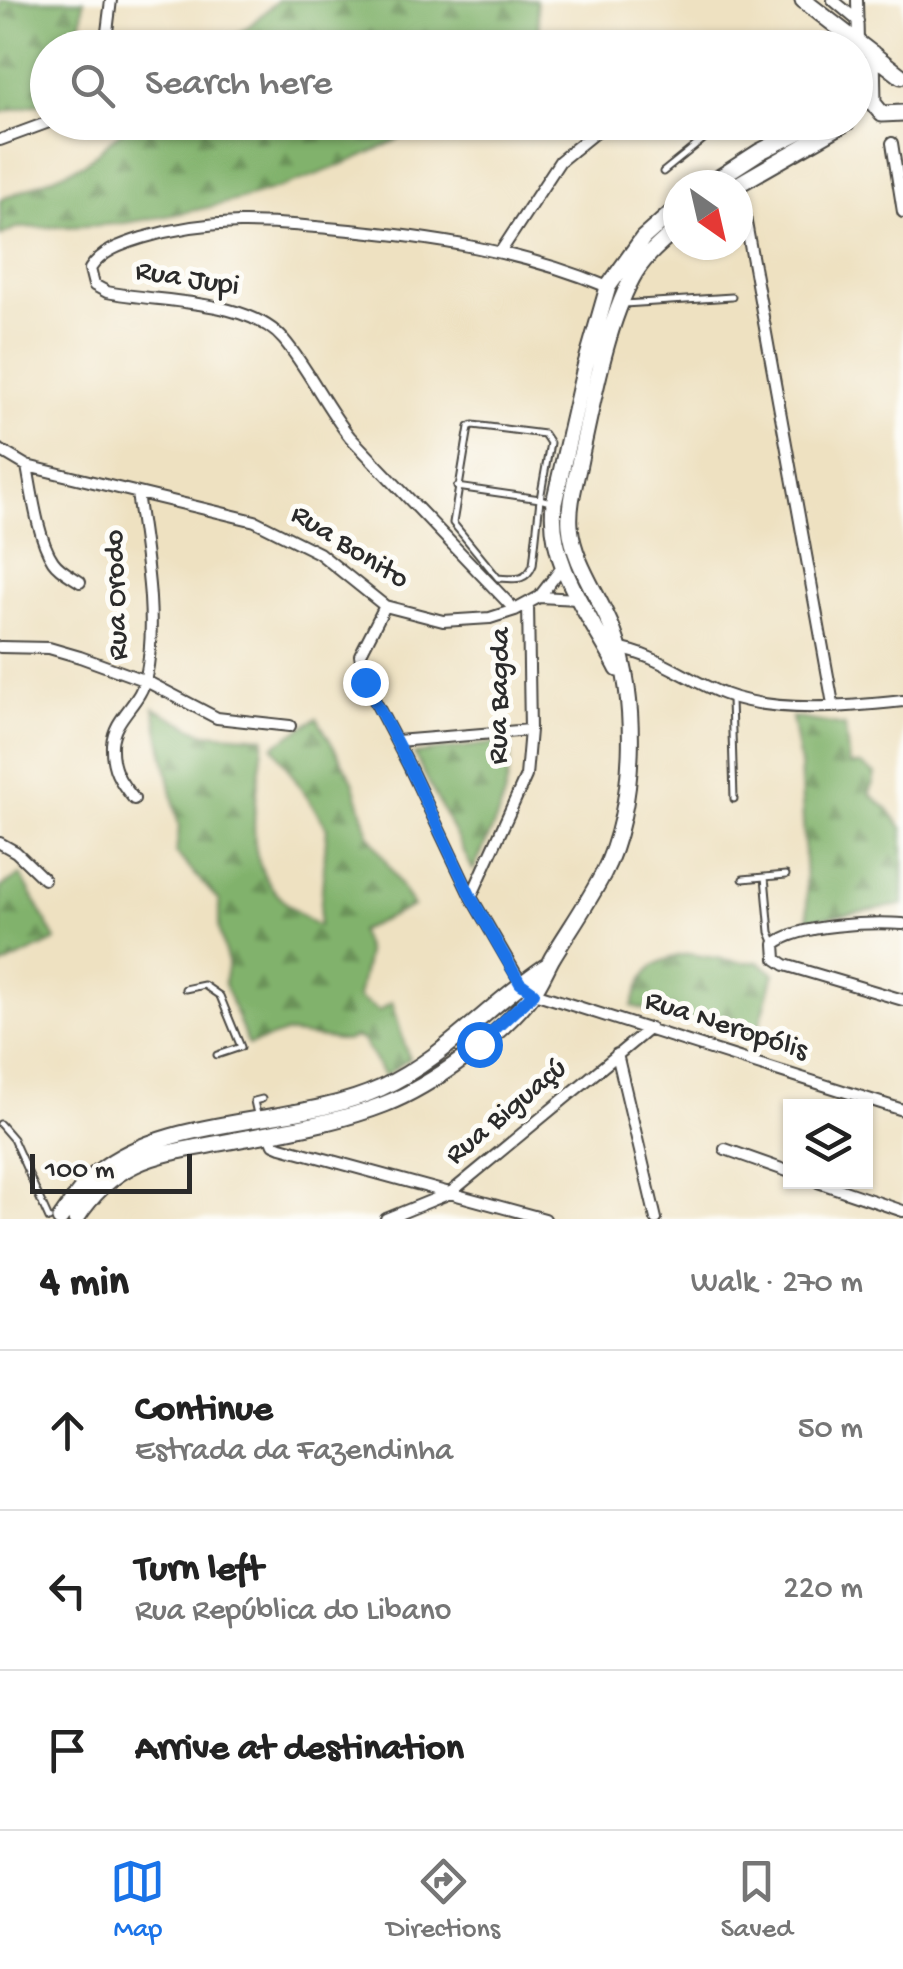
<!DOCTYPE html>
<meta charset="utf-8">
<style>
:root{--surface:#fff;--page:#f6f6f6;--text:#222;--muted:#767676;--line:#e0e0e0;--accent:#1a73e8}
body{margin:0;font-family:"Gochi Hand",sans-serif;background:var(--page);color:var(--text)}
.controls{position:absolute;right:30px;bottom:30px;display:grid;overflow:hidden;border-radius:0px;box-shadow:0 2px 8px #0004}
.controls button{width:90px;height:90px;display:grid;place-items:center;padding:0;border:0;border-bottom:2px solid var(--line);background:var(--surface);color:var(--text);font:50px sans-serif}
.compass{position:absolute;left:663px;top:170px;width:90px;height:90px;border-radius:50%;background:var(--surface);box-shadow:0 2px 8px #0004;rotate:146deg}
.scale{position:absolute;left:30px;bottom:25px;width:162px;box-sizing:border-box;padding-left:10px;border:5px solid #2b2b2b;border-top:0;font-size:28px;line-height:35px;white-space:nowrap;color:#2b2b2b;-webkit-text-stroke:8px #fdfcf7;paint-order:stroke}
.stop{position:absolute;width:30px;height:30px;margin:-22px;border:8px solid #1a73e8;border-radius:50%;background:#fff}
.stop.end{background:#1a73e8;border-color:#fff;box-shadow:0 2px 10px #0008}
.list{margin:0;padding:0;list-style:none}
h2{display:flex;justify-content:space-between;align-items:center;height:130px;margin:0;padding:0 40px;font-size:42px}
h2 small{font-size:32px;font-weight:400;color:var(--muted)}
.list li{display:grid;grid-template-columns:65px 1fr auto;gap:30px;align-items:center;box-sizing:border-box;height:160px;padding:0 40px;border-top:2px solid var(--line)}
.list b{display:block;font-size:38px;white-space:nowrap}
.list p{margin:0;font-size:32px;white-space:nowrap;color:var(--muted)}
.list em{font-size:32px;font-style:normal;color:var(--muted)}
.icon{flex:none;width:55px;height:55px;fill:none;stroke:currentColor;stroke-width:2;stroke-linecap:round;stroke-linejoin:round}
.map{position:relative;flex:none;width:903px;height:1219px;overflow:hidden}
.search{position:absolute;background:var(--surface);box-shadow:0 2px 8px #0004;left:30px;right:30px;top:30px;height:110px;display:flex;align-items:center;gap:25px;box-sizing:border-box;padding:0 35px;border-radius:55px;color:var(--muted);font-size:38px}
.sheet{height:610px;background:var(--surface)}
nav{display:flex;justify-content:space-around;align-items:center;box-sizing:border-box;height:140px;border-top:2px solid var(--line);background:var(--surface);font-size:28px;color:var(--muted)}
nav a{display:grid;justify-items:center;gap:5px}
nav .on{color:var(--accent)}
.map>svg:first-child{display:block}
.forest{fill:url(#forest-firs);stroke:#566e4c;stroke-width:2.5}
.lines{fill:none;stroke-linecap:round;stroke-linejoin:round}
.lane-casing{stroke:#484642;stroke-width:9}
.street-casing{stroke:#484642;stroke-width:14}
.secondary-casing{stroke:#484642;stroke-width:19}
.lane{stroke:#fff;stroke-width:5}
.street{stroke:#fff;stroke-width:10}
.secondary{stroke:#fff;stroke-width:15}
.route{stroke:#1a73e8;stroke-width:12}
.labels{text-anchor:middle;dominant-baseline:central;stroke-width:10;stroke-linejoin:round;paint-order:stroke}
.street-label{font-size:30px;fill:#2b2b2b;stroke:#fdfcf7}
</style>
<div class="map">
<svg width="903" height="1219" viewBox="0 0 903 1219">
<defs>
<pattern id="forest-firs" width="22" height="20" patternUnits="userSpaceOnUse" patternTransform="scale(2.5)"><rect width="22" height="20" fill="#81b26c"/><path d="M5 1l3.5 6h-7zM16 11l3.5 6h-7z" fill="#6a9159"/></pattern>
</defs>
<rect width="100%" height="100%" fill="#fdfcf7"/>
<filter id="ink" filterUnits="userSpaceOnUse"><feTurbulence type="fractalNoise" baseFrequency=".01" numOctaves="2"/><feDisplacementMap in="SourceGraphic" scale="20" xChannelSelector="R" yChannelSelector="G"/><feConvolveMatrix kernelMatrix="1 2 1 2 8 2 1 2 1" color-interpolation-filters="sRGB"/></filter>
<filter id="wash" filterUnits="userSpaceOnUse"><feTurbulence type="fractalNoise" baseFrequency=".0048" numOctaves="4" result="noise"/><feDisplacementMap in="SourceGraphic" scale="40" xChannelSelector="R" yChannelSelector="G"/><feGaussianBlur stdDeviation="2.25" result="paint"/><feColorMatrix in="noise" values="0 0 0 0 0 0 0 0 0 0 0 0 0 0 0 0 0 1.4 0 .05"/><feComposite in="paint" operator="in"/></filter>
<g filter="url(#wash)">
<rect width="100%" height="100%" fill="#eee1c1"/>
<!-- forest -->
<path class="forest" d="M0,0H84L78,47L48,48L47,102L0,113Z
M278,0H536L541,47H216L247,28Z
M132,122H430V123C338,173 235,207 131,222C94,228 54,226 16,228L0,236V200L84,164Z
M154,708L203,733L264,737C255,821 231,877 319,926L327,827L273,746L317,718L353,781L369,834L413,906L359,931L367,953L358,998L379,1011L392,1002L409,1059L384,1076L363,1040L355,1037L346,1041L286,1033L248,1045L224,983L228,963L219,931V901L176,853L179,827Z
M792,717L845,726L849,765H861L875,774L870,794L887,808L903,829V905L808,920L800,764Z
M511,741C510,798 497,820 473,870L414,754Z
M21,875L56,940L0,967V888Z
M689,954L741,962H759L774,973L756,1038L632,1006C644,970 651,960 689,954Z"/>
</g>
<g filter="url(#ink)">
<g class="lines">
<defs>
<path id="lane" d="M772,122L784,136
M663,172L725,122
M624,304L732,297
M457,487L540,499L533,565C526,582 515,579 498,578L453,523L469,427L473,425L544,434L550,443L540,499L550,502
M731,699L734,799
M765,877L770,932L775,944
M743,879L786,875
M185,989L204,985L220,996L241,1047L217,1055
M257,1114L254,1101L262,1099
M0,1124L13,1139L49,1219"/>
<path id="street" d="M833,0L858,21
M857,0L858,42
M105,48L111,0
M0,140L49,122
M892,143L903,212
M739,184L833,704
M501,251L560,161L608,122
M0,450L27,466L255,521L319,553L385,606L443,621L490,618L515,610L539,597L563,566
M27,466C32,493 38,539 53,561C59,570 71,576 80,582
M539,597L578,599
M385,606L360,655L365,682L408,764L471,897L521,983L534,993L903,1110
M515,610L350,437C325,406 309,370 284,340C249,298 159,303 107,292L94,285L90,269C101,251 123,244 142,238C212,217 267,222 339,229C432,237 522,251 608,287
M0,647L49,648L80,657L146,681L217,718L290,726
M616,648C656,654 687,680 724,694C776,714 848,707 903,701
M397,741L530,730
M134,799C119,781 111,768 112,744C114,717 141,703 146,677C158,618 145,552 137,493
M0,843L16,852L44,879
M471,897L526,776L530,730L528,604
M903,924C872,922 798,924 775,944L776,959L785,965L903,1000
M617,1054L656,1219
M269,1132L274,1144L281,1147L545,1219
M725,1149L790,1172
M818,1182L903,1211
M386,1219L450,1193L650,1028"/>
<path id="secondary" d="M803,0L901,76
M872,53L873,103L882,114L903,113
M856,103L872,91
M708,185L759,152L819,122
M737,185L847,122
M618,669C591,617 547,564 554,503L585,367L608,287L643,238L678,207
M60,1219C72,1202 83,1185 98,1172C169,1114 297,1127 381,1088C444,1059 488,1005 545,967
M76,1219C117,1155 163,1154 231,1141C282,1131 337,1123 385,1104C431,1086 499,1037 530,997C539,986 545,971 552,958C569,930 588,903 603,874C636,810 639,698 613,631C600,597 573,563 570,526C568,504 576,480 580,459C593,402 605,329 632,278C643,257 661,243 678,228"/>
</defs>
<!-- lane casing -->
<use href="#lane" class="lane-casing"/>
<!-- street casing -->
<use href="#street" class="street-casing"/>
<!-- secondary casing -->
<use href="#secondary" class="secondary-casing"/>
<!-- lane -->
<use href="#lane" class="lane"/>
<!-- street -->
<use href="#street" class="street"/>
<!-- secondary -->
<use href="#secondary" class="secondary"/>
</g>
</g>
<g class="lines" filter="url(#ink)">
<!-- route -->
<path class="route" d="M365,682L408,764L471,897L520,983L534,993L479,1044"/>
</g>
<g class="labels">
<!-- street labels -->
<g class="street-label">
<text transform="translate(187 280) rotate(9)">Rua Jupi</text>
<text transform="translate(349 548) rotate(32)">Rua Bonito</text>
<text transform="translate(118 595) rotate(-92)">Rua Orodo</text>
<text transform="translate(501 696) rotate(-89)">Rua Bagda</text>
<text transform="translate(726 1027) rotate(18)">Rua Neropólis</text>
<text transform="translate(507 1113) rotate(-40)">Rua Biguaçú</text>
</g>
</g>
</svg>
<div class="controls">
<button><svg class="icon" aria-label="layers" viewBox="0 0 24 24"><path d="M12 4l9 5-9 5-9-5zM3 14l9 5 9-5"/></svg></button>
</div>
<svg class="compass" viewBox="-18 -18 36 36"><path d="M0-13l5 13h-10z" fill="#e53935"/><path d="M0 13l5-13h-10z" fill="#767676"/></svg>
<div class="scale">100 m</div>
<div class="stop" style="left:479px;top:1044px"></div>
<div class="stop end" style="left:365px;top:682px"></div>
<div class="search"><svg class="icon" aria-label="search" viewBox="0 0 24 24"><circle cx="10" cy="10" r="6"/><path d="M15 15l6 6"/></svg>Search here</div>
</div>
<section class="sheet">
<h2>4 min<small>Walk · 270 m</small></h2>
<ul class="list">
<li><svg class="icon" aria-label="ahead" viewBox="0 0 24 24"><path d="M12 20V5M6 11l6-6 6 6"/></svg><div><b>Continue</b><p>Estrada da Fazendinha</p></div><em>50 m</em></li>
<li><svg class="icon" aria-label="left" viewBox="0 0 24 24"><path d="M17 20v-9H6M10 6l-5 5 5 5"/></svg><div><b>Turn left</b><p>Rua República do Libano</p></div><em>220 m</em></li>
<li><svg class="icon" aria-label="arrive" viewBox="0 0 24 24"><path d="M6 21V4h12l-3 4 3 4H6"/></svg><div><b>Arrive at destination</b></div></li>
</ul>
</section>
<nav>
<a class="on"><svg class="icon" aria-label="map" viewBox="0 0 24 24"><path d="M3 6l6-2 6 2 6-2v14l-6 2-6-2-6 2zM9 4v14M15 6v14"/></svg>Map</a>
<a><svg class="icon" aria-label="directions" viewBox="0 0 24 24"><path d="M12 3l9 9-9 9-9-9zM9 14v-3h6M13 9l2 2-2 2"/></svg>Directions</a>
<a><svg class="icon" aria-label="saved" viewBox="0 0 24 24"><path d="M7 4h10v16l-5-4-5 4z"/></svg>Saved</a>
</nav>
